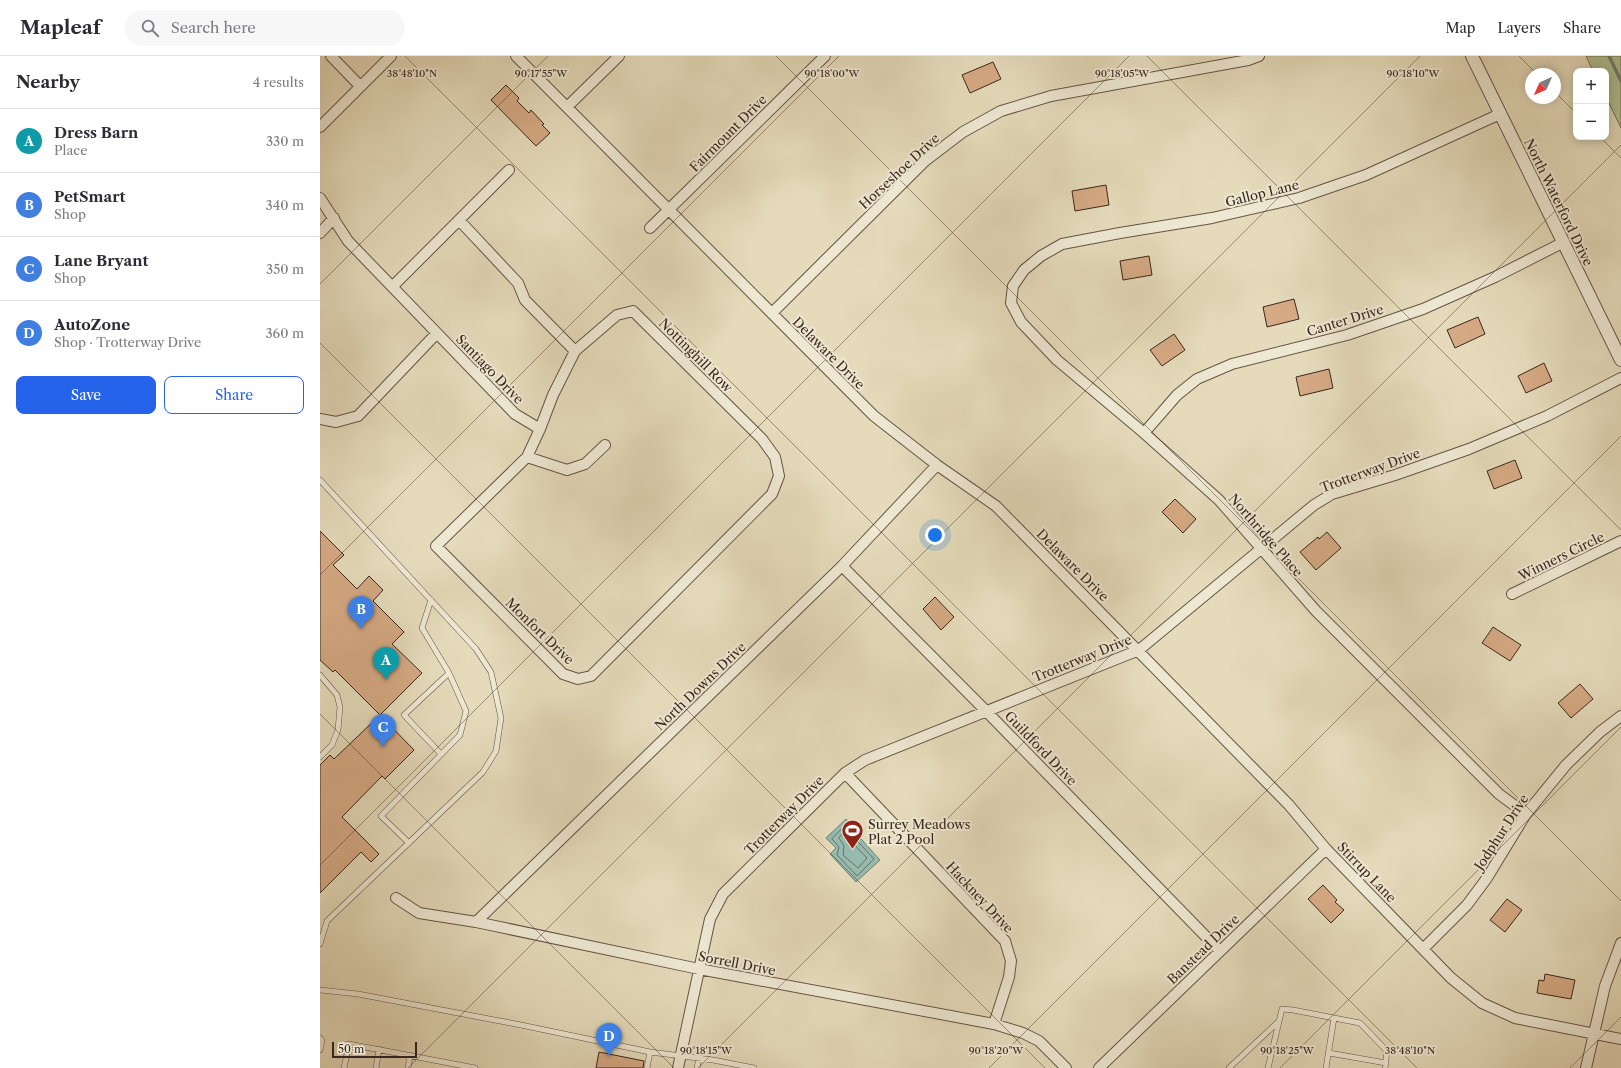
<!DOCTYPE html>
<meta charset="utf-8">
<style>
:root{--surface:#fff;--page:#f7f7f7;--text:#2b2b33;--muted:#7c7c81;--line:#e1e1e2;--accent:#2563eb}
body{margin:0;font-family:"Libre Caslon Text",serif;background:var(--page);color:var(--text)}
.controls{position:absolute;right:12px;top:12px;display:grid;overflow:hidden;border-radius:8px;box-shadow:0 2px 10px #0003}
.controls button{width:36px;height:36px;display:grid;place-items:center;padding:0;border:0;border-bottom:1px solid var(--line);background:var(--surface);color:var(--text);font:20px sans-serif}
.compass{position:absolute;left:1205px;top:12px;width:36px;height:36px;border-radius:50%;background:var(--surface);box-shadow:0 2px 10px #0003;rotate:225deg}
.scale{position:absolute;left:12px;bottom:10px;width:85px;box-sizing:border-box;padding-left:4px;border:2px solid #3b271e;border-top:0;font-size:11px;line-height:14px;white-space:nowrap;color:#3b271e;-webkit-text-stroke:3px #eee8d3;paint-order:stroke}
.you{position:absolute;left:615px;top:479px;width:14px;height:14px;margin:-10px;border:3px solid #fff;border-radius:50%;background:#1a73e8;box-shadow:0 0 0 6px #1a73e833}
.badge{display:grid;place-items:center;width:26px;height:26px;border-radius:50%;background:var(--accent);color:#fff;font-size:13px;font-weight:700}
.pin{position:absolute;translate:-50% -33px;filter:drop-shadow(0 1px 2px #0008)}
.pin::after{content:'';position:absolute;top:21px;width:14px;height:12px;background:inherit;clip-path:polygon(0 0,100% 0,50% 100%)}
.list{margin:0;padding:0;list-style:none}
h2{display:flex;justify-content:space-between;align-items:center;height:52px;margin:0;padding:0 16px;font-size:17px}
h2 small{font-size:13px;font-weight:400;color:var(--muted)}
.list li{display:grid;grid-template-columns:26px 1fr auto;gap:12px;align-items:center;box-sizing:border-box;height:64px;padding:0 16px;border-top:1px solid var(--line)}
.list b{display:block;font-size:15px;white-space:nowrap}
.list p{margin:0;font-size:13px;white-space:nowrap;color:var(--muted)}
.list em{font-size:13px;font-style:normal;color:var(--muted)}
.actions{display:flex;gap:8px;padding:12px 16px}
.actions a{flex:1;padding:9px 0;border:1px solid var(--accent);border-radius:8px;text-align:center;font-size:14px;color:var(--accent)}
.actions .main{background:var(--accent);color:#fff}
.icon{flex:none;width:22px;height:22px;fill:none;stroke:currentColor;stroke-width:2;stroke-linecap:round;stroke-linejoin:round}
.map{position:relative;flex:none;width:1301px;height:1012px;overflow:hidden}
header{display:flex;align-items:center;gap:24px;box-sizing:border-box;height:56px;padding:0 20px;background:var(--surface);border-bottom:1px solid var(--line)}
header strong{font-size:19px}
nav{display:flex;gap:22px;margin-inline-start:auto;font-size:14px}
.search{width:280px;height:36px;background:var(--page);display:flex;align-items:center;gap:10px;box-sizing:border-box;padding:0 14px;border-radius:22px;color:var(--muted);font-size:15px}
main{display:flex}
aside{flex:1;background:var(--surface)}
.map>svg:first-child{display:block}
.green{fill:#b0c193;stroke:#767458}
.water{fill:#96bbae;stroke:#728074}
.lines{fill:none;stroke-linecap:round;stroke-linejoin:round}
.shore{stroke:#687166;stroke-width:1}
.stream{stroke:#728074;stroke-width:3.5}
.building{fill:#d5aa84;stroke:#3b271e}
.service-casing{stroke:#665445;stroke-width:6}
.minor-casing{stroke:#665445;stroke-width:12}
.tertiary-casing{stroke:#665445;stroke-width:14}
.service{stroke:#eee8d3;stroke-width:5}
.minor{stroke:#eee8d3;stroke-width:10}
.tertiary{stroke:#eee8d3;stroke-width:12}
.ticks{fill:none;stroke:#3b271e;stroke-width:1;stroke-opacity:0.45}
.labels{text-anchor:middle;dominant-baseline:central;stroke-width:4;stroke-linejoin:round;paint-order:stroke}
.street-label{font-size:13px;fill:#3b271e;stroke:#eee8d3}
.poi-label{font-size:13px;fill:#3b271e;stroke:#eee8d3;text-anchor:start}
.ticks-label{font-size:10px;text-anchor:middle;fill:#3b271e;stroke:#eee8d3;stroke-width:4;stroke-linejoin:round;paint-order:stroke}
</style>
<header>
<strong>Mapleaf</strong>
<div class="search"><svg class="icon" aria-label="search" viewBox="0 0 24 24"><circle cx="10" cy="10" r="6"/><path d="M15 15l6 6"/></svg>Search here</div>
<nav><a>Map</a><a>Layers</a><a>Share</a></nav>
</header>
<main>
<aside>
<h2>Nearby<small>4 results</small></h2>
<ul class="list">
<li><span class="badge" style="background:#0f9aa8">A</span><div><b>Dress Barn</b><p>Place</p></div><em>330 m</em></li>
<li><span class="badge" style="background:#3f7fe0">B</span><div><b>PetSmart</b><p>Shop</p></div><em>340 m</em></li>
<li><span class="badge" style="background:#3f7fe0">C</span><div><b>Lane Bryant</b><p>Shop</p></div><em>350 m</em></li>
<li><span class="badge" style="background:#3f7fe0">D</span><div><b>AutoZone</b><p>Shop · Trotterway Drive</p></div><em>360 m</em></li>
</ul>
<div class="actions"><a class="main">Save</a><a>Share</a></div>
</aside>
<div class="map">
<svg width="1301" height="1012" viewBox="0 0 1301 1012">
<rect width="100%" height="100%" fill="#e5dbbb"/>
<filter id="stains"><feTurbulence type="fractalNoise" baseFrequency=".005" numOctaves="4"/><feColorMatrix values="0 0 0 0 .2 0 0 0 0 .09 0 0 0 0 .02 0 0 0 .5 -.17"/></filter>
<radialGradient id="worn" r=".72"><stop offset=".6" stop-color="#630" stop-opacity="0"/><stop offset="1" stop-color="#630" stop-opacity=".3"/></radialGradient>
<!-- green -->
<path class="green" d="M1266,0H1301V72L1286,41V15H1273Z"/>
<!-- water -->
<path class="water" d="M526,763L534,772L533,774L560,804L536,826L510,798L516,792L506,782Z"/>
<g class="lines">
<!-- shore -->
<path class="shore" d="M525,770L528,771L530,777L554,803L537,820L517,799L519,791L512,783Z
M523,778L525,779L547,802L538,812L523,799L524,790L519,782Z"/>
<!-- stream -->
<path class="stream" d="M1289,0L1301,25"/>
</g>
<!-- building -->
<path class="building" d="M673,6L681,23L650,37L642,19Z
M186,29L199,42L197,45L209,57L211,54L224,68L222,69L230,77L216,90L171,44Z
M786,129L789,149L755,155L752,135Z
M829,200L832,219L803,224L800,205Z
M974,243L979,263L947,271L943,251Z
M1158,261L1165,278L1135,292L1127,274Z
M854,278L865,294L842,310L830,294Z
M1224,307L1232,325L1206,337L1198,320Z
M1009,313L1013,332L980,340L976,321Z
M1195,404L1202,422L1174,433L1167,415Z
M855,443L876,463L863,477L842,456Z
M0,475L24,499L13,509L37,533L49,520L63,534L53,545L84,576L72,588L102,617L60,659L15,614L13,616L0,604Z
M1007,476L1021,492L996,514L980,496L998,481L999,483Z
M615,541L634,561L621,574L603,553Z
M1173,571L1201,589L1190,605L1162,587Z
M1260,628L1273,643L1251,662L1238,647Z
M60,659L94,694L65,723L62,720L22,761L59,798L51,806L41,796L0,837V709L10,699L14,703Z
M1003,829L1017,844L1015,846L1024,854L1011,867L988,843Z
M1187,843L1202,854L1185,876L1170,864Z
M1225,918L1255,924L1251,943L1217,937L1219,924L1224,925Z
M279,996L324,1005L323,1012H276Z"/>
<g class="lines">
<defs>
<path id="service" d="M0,424L156,593L171,616L181,662L176,695L163,716L7,865L0,888
M0,619L17,639L20,651L18,674L12,689L0,701
M121,698L84,659L129,617
M89,787L61,760L140,679L146,655L129,617L102,572L111,544
M0,934L38,938L201,969L330,996
M1014,962L1040,967L1067,995L1065,1012
M0,982L2,985L0,994
M1009,997L1066,1007
M24,1012L29,988L155,1012
M56,1012L59,993
M88,1012L90,999
M327,1012L330,996L393,1004L434,1012
M377,1012L379,1002
M909,1012L958,966
M948,1012L962,953L973,954L1014,962L1006,1012"/>
<path id="minor" d="M11,0L40,30
M196,0L554,360L617,409L676,450L969,749L1006,793L1131,922L1162,947L1195,962L1301,983
M247,51L299,0
M1180,58L1046,119L979,142L892,162L800,177L742,188L721,200L704,214L693,230L691,247L701,266L737,304L824,377L899,444L996,555L1179,738L1206,758
M0,71L71,0
M0,142L28,185L195,358L220,373L207,401
M139,164L198,227L205,244L255,295
M330,172L505,0
M0,177L14,162
M73,230L189,114
M452,257L605,105L643,76L681,55L731,40L928,4L939,0
M0,363L16,366L38,360L117,277
M220,373L233,339L255,295L297,259L313,255L442,383L455,401L459,420L452,438L271,620L258,623L243,618L116,490L207,401L247,414L265,408L285,389
M824,377L857,339L877,323L912,308L1027,279L1103,253L1175,221L1244,186
M522,510L666,655L900,895
M1192,538L1301,485
M525,717L685,885L691,905L689,921L674,968
M76,842L99,857L156,866L379,913L674,968L703,977L719,985L746,1012
M156,866L522,510L617,409
M1103,893L1147,849L1167,822L1206,758L1246,709L1280,676L1301,660
M358,1012L390,863L403,838L525,717L545,704L819,594L994,449L1012,438L1075,419L1149,393L1227,360L1301,322
M779,1012L1006,793
M1266,1012L1285,930L1301,887"/>
<path id="tertiary" d="M1152,0L1301,304"/>
</defs>
<!-- service casing -->
<use href="#service" class="service-casing"/>
<!-- minor casing -->
<use href="#minor" class="minor-casing"/>
<!-- tertiary casing -->
<use href="#tertiary" class="tertiary-casing"/>
<!-- service -->
<use href="#service" class="service"/>
<!-- minor -->
<use href="#minor" class="minor"/>
<!-- tertiary -->
<use href="#tertiary" class="tertiary"/>
</g>
<!-- ticks -->
<path class="ticks" d="M85,0L1097,1012M456,0L1301,845M827,0L1301,474M1199,0L1217,18M1235,36L1256,57M1280,81L1301,102M0,228L228,0M0,287L725,1012M0,519L519,0M0,658L354,1012M0,809L809,0M88,1012L1100,0M378,1012L1301,89M669,1012L1301,380M960,1012L1301,671M1250,1012L1301,961"/>
<!-- icons -->
<defs>
<symbol id="stadium-pin" viewBox="-11 -11 22 30"><path d="M0 17L-7.5 6A9.5 9.5 0 1 1 7.5 6Z" fill="#8f2418" stroke="#eee8d3"/><path d="M0-5a6.5 5 0 1 0 0 10a6.5 5 0 1 0 0-10ZM-3.5-1.8h7v3.6h-7Z" fill="#fff"/></symbol>
</defs>
<g fill-rule="evenodd">
<use href="#stadium-pin" x="520" y="762" width="25" height="34"/>
</g>
<g class="labels">
<!-- street labels -->
<g class="street-label">
<text transform="translate(408 77) rotate(-45)">Fairmount Drive</text>
<text transform="translate(579 115) rotate(-43)">Horseshoe Drive</text>
<text transform="translate(942 137) rotate(-14)">Gallop Lane</text>
<text transform="translate(1239 146) rotate(64)">North Waterford Drive</text>
<text transform="translate(1025 264) rotate(-17)">Canter Drive</text>
<text transform="translate(509 297) rotate(45)">Delaware Drive</text>
<text transform="translate(376 299) rotate(45)">Nottinghill Row</text>
<text transform="translate(170 313) rotate(46)">Santiago Drive</text>
<text transform="translate(1050 414) rotate(-20)">Trotterway Drive</text>
<text transform="translate(946 479) rotate(49)">Northridge Place</text>
<text transform="translate(1241 500) rotate(-26)">Winners Circle</text>
<text transform="translate(753 509) rotate(45)">Delaware Drive</text>
<text transform="translate(220 575) rotate(44)">Monfort Drive</text>
<text transform="translate(762 602) rotate(-22)">Trotterway Drive</text>
<text transform="translate(380 630) rotate(-44)">North Downs Drive</text>
<text transform="translate(721 692) rotate(46)">Guildford Drive</text>
<text transform="translate(464 759) rotate(-45)">Trotterway Drive</text>
<text transform="translate(1181 776) rotate(-57)">Jodphur Drive</text>
<text transform="translate(1047 816) rotate(46)">Stirrup Lane</text>
<text transform="translate(660 841) rotate(47)">Hackney Drive</text>
<text transform="translate(883 893) rotate(-44)">Banstead Drive</text>
<text transform="translate(417 907) rotate(11)">Sorrell Drive</text>
</g>
<!-- poi labels -->
<g class="poi-label">
<text x="548" y="768">Surrey Meadows<tspan x="548" dy="15">Plat 2 Pool</tspan></text>
</g>
</g>
<g class="ticks-label">
<text x="92" y="21">38°48'10"N</text>
<text x="221" y="21">90°17'55"W</text>
<text x="512" y="21">90°18'00"W</text>
<text x="802" y="21">90°18'05"W</text>
<text x="1093" y="21">90°18'10"W</text>
<text x="386" y="998">90°18'15"W</text>
<text x="967" y="998">90°18'25"W</text>
<text x="676" y="998">90°18'20"W</text>
<text x="1090" y="998">38°48'10"N</text>
</g>
<rect width="100%" height="100%" filter="url(#stains)"/>
<rect width="100%" height="100%" fill="url(#worn)"/>
</svg>
<div class="controls">
<button>+</button>
<button>−</button>
</div>
<svg class="compass" viewBox="-18 -18 36 36"><path d="M0-13l5 13h-10z" fill="#e53935"/><path d="M0 13l5-13h-10z" fill="#7c7c81"/></svg>
<div class="scale">50 m</div>
<div class="you"></div>
<div class="pin badge" style="left:66px;top:624px;background:#0f9aa8">A</div>
<div class="pin badge" style="left:41px;top:573px;background:#3f7fe0">B</div>
<div class="pin badge" style="left:63px;top:691px;background:#3f7fe0">C</div>
<div class="pin badge" style="left:289px;top:1000px;background:#3f7fe0">D</div>
</div>
</main>
